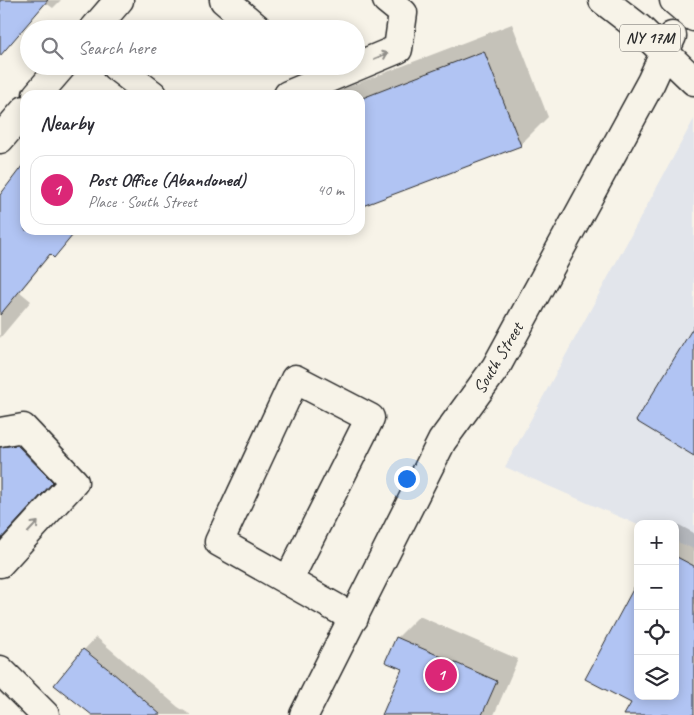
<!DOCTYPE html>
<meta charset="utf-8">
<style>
:root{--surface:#fff;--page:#f7f7f7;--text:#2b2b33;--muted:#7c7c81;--line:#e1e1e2;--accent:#db2777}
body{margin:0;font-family:Caveat,sans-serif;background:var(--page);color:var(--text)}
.controls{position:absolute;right:15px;bottom:15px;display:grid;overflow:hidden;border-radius:10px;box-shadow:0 2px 12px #0003}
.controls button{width:45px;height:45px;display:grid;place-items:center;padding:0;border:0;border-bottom:1px solid var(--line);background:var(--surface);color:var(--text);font:25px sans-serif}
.you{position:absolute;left:406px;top:478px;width:18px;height:18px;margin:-12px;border:4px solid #fff;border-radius:50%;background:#1a73e8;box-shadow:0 0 0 8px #1a73e833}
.badge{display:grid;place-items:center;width:32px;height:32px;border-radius:50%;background:var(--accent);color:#fff;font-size:16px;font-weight:700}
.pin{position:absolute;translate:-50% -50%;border:2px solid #fff;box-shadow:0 1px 5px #0006}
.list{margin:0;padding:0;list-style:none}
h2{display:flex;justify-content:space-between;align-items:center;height:65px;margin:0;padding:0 20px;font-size:21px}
h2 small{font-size:16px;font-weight:400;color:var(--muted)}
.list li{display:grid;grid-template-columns:32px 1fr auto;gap:15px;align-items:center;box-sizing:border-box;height:70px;margin:0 10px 10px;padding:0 10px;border:1px solid var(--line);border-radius:15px}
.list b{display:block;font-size:19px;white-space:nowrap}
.list p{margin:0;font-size:16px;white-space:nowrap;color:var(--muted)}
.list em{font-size:16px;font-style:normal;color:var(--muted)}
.icon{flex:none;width:28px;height:28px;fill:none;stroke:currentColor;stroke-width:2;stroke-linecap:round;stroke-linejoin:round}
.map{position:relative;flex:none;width:694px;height:715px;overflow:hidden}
.search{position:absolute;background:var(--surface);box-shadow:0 2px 12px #0003;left:20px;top:20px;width:345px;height:55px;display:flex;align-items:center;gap:12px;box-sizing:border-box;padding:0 18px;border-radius:28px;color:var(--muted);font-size:19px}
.panel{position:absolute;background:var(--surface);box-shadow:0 2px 12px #0003;left:20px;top:90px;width:345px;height:145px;border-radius:15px}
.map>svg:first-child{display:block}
.built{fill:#e2e5eb}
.shadow{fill:#0003}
.building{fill:#b1c4f3;stroke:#2b2b2b}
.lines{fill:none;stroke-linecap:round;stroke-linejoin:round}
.minor-casing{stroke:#2b2b2b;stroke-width:31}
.major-casing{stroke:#2b2b2b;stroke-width:31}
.minor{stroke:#f7f3e8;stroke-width:28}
.major{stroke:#f7f3e8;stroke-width:28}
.oneway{stroke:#918f8a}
.labels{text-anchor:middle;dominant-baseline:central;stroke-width:4.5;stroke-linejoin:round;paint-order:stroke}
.shield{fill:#f7f3e8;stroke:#686764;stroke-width:1}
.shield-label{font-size:16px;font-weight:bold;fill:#2b2b2b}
.street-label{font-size:18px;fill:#2b2b2b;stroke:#f7f3e8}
</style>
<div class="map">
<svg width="694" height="715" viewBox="0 0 694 715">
<rect width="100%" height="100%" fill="#f7f3e8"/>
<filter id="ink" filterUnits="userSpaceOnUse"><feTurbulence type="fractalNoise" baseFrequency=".02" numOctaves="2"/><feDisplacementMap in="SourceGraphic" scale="10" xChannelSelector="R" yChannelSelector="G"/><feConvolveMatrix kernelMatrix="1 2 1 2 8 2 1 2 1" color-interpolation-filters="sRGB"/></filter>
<g filter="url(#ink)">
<!-- built -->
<path class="built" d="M694,119V549L675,541V524L638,525L505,467Z"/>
<!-- shadow -->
<path class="shadow" d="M0,0H61L53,8L46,3L8,45L0,39Z
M512,24L548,117L520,145L360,206V95H327Z
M25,167V230H78L54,257L51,254L20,292L31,301L0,338V197Z
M40,423L74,459L10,529L0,555V440L26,426Z
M679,525L694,533V715H626L638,696H675V528Z
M419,616L518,659L494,715H383L403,668L397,638Z
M96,637L178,707L191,715H94L84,650Z"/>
<!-- building -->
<path class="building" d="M0,0H48L0,56Z
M484,51L521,146L360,207V99Z
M25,162V230H77L54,258L50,254L0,315V195Z
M694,326V456L636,421Z
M17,445L53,482L0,540V447Z
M675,556L694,566V715H624L631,703L585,679L638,580V696H675Z
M396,637L497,681L482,715H382L402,669L385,662Z
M83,649L112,672L161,715H92L54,685Z"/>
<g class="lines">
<defs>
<path id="minor" d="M224,0L258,29
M94,29L119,0
M115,66L153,95
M37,95L62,66
M288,95L398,49L403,13L387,0
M0,139L25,110
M0,432L23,428L74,482L0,563
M288,581L370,418L295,379L219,542L338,609L354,618
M0,670L45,715"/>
<path id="major" d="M603,0L639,28L694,81
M674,0L694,17
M304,715L442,441L496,367L651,82L672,36"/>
</defs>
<!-- minor casing -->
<use href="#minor" class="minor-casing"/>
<!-- major casing -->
<use href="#major" class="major-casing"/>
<!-- minor -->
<use href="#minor" class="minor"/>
<!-- major -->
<use href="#major" class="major"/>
</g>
<!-- one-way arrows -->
<defs><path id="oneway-shaft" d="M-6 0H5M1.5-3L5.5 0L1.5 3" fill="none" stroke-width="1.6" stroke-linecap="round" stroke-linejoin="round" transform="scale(1.25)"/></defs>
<g class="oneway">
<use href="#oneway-shaft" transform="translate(381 56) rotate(-23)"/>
<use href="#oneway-shaft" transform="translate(33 527) rotate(-47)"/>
</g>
</g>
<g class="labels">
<!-- shield labels -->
<rect class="shield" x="620" y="24.5" width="60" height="27" rx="4"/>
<g class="shield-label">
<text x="650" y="38">NY 17M</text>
</g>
<!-- street labels -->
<g class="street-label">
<text transform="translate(498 358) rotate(-59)">South Street</text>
</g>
</g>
</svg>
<div class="controls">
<button>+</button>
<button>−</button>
<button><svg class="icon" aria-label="locate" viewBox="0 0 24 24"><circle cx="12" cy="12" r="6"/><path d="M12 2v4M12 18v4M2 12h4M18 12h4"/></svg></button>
<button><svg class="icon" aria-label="layers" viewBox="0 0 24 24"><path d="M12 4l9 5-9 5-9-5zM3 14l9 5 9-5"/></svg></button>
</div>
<div class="you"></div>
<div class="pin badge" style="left:441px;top:675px">1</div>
<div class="search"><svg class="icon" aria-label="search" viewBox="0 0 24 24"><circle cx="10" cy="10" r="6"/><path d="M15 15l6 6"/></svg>Search here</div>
<section class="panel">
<h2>Nearby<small></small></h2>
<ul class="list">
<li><span class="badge">1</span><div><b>Post Office (Abandoned)</b><p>Place · South Street</p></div><em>40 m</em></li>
</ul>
</section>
</div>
